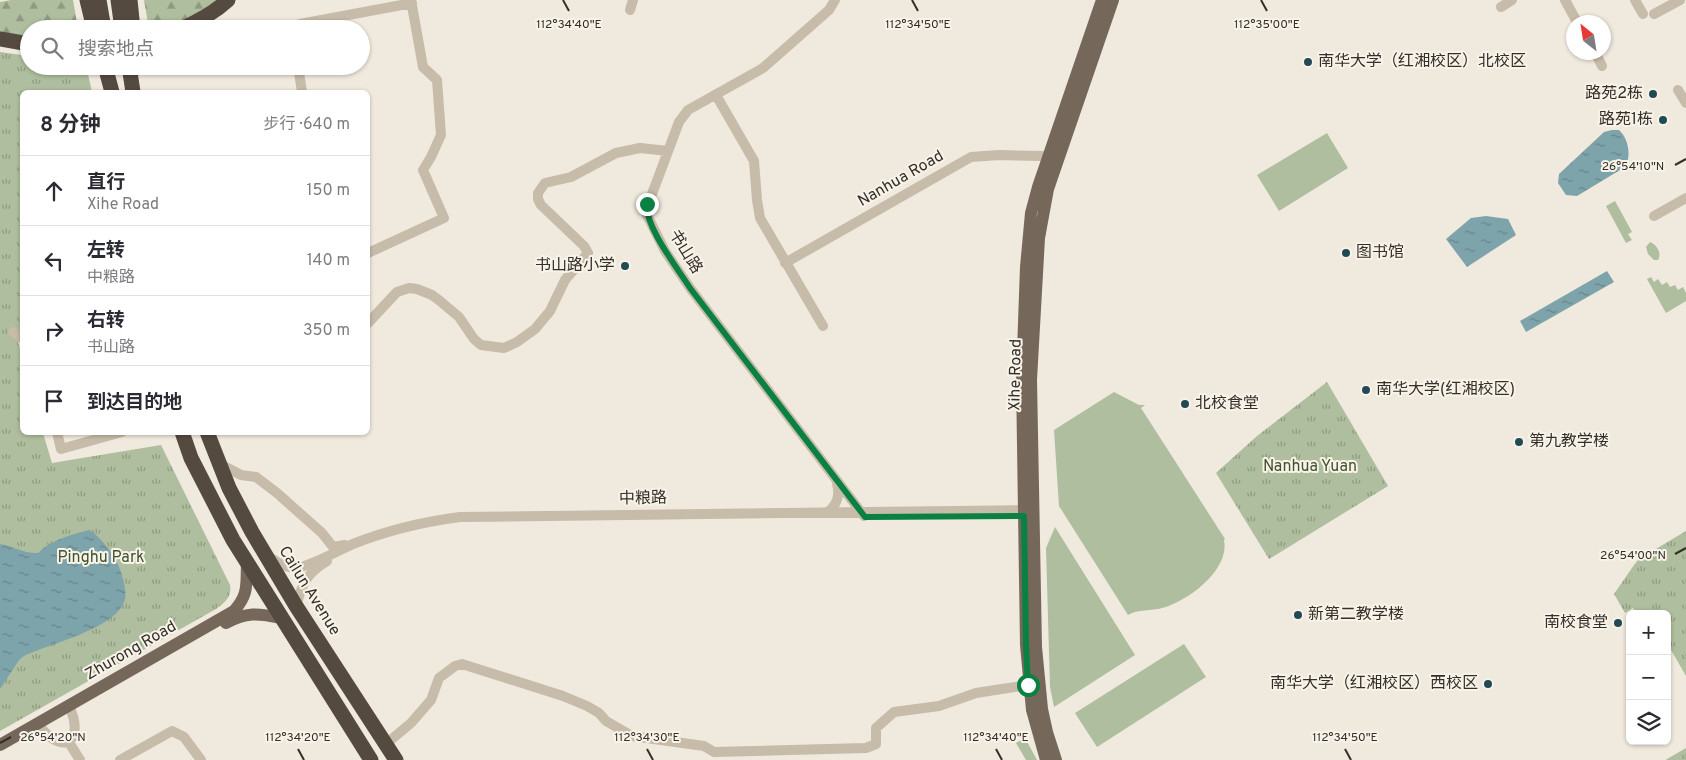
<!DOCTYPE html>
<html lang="zh">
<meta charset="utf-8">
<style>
:root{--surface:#fff;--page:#f7f7f7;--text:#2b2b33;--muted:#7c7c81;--line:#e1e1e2}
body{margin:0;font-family:Overpass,"Noto Sans SC",sans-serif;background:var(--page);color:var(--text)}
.controls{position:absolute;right:15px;bottom:15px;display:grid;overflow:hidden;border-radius:8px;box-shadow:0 1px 4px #0004}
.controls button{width:45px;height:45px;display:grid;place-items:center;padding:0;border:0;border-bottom:1px solid var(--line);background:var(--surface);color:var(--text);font:25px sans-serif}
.compass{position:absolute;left:1566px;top:15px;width:45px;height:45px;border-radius:50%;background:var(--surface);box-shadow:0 1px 4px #0004;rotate:330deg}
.stop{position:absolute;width:15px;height:15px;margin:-11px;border:4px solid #0b8043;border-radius:50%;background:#fff}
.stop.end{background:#0b8043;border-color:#fff;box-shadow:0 1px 5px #0008}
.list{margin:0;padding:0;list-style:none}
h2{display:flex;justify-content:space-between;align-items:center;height:65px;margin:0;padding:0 20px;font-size:21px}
h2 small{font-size:16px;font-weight:400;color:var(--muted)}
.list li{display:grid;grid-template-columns:32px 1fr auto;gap:15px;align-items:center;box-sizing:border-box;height:70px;padding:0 20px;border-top:1px solid var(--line)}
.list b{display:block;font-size:19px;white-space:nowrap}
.list p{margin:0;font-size:16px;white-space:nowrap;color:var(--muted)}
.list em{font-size:16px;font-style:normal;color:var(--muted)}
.icon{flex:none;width:28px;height:28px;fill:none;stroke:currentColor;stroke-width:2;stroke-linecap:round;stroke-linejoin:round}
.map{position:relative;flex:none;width:1686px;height:760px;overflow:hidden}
.search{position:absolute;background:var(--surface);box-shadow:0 1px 4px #0004;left:20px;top:20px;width:350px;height:55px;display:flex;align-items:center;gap:12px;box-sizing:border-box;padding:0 18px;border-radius:28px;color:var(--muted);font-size:19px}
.panel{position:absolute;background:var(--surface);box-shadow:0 1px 4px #0004;left:20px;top:90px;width:350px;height:345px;border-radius:8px}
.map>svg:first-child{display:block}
.grass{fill:#afbe9e}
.forest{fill:url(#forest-firs)}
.park{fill:url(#park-tufts)}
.water{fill:url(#water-ripples)}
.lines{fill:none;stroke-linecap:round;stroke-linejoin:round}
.minor{stroke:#c7bba9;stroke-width:10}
.major{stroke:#76675b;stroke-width:12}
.highway{stroke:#554a40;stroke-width:15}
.route{stroke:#0b8043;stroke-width:6}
.ticks{fill:none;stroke:#352e29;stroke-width:2}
.poi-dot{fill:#214a54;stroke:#f8f3e9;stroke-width:2}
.labels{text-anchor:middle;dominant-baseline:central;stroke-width:4;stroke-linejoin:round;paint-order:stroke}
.poi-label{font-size:16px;fill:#352e29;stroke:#f8f3e9;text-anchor:start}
.street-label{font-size:16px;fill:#352e29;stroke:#f8f3e9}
.park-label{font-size:16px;fill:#40522e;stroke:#f8f3e9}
.ticks-label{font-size:12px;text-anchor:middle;fill:#352e29;stroke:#f8f3e9;stroke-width:4;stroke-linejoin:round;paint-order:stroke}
</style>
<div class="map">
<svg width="1686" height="760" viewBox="0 0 1686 760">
<defs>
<pattern id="forest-firs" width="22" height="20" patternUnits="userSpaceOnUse" patternTransform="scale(1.25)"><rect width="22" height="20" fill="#afbe9e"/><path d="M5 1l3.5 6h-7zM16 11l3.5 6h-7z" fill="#8f9b81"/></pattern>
<pattern id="park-tufts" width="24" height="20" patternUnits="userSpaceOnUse" patternTransform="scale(1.25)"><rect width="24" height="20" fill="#afbe9e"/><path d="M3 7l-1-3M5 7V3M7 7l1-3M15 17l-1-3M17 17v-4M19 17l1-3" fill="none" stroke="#8f9b81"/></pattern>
<pattern id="water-ripples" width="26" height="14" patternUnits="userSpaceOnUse" patternTransform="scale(1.25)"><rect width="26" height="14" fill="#7da3ab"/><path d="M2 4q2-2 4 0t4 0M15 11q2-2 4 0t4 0" fill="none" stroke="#67858b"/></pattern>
</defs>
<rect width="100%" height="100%" fill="#f0e9dd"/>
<!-- grass -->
<path class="grass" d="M1327,133L1348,168L1279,211L1257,175Z
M1615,201L1632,232L1628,234L1632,240L1626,243L1606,206Z
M1650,242C1657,245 1662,253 1658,260H1654L1648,254L1646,247Z
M1651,277L1654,282L1658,279L1662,285L1667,282L1670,287L1675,285L1678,290L1683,287L1686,293V301L1666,313L1647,279Z
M1114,392L1139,405H1145L1141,408L1225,539L1224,540C1230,570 1188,601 1162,608C1151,611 1138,609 1128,615L1059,506L1054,430Z
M1055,527L1135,655L1054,707L1050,687L1046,548Z
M1184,644L1206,677L1097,747L1075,713Z
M1025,738L1037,760H1026L1016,743Z"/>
<!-- forest -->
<path class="forest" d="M11,0H73L78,29H29V40L0,36V2Z
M144,0H221L182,24L168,29H149Z"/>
<!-- park -->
<path class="park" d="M0,52L29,56V66H84L87,70L92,92H22V332L17,338L22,357V432L43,433L52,463L161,445L230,585C232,597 225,602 216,609L0,731Z
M1327,382L1388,486L1269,559L1216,473L1257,436Z
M1686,531V676L1667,643V614H1636L1633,608L1625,613L1614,594L1634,565L1639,559Z
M1686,748V760H1666L1667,759Z"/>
<!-- water -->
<path class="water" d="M1612,130H1619C1628,138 1632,156 1625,167L1577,196L1566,195L1558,183L1559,174L1604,132Z
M1486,216L1508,219L1516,235L1467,267L1446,239L1471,218Z
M1607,271L1614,282L1526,332L1520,321Z
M89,530C101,536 117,559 121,572C123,581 128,593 124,602C114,629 49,644 24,656L19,660L0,689V544C13,546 25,554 38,553C52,539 71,535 89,530Z"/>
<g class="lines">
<!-- minor -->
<path class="minor" d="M835,0L829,10L763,68L688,110L679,122L646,210L647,215L665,251L690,288L864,516
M1565,0L1577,22
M1635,0L1643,14
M1501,7L1512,0
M630,10L633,0
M1654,14L1680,0
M294,29L300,24L412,3
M1595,52L1602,66
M298,66L302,92
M1678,90L1686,103
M716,95L754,161L757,200L760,218L823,326
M1654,216L1686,198
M368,253L444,218L423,170L431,157L441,135L437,80L423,67L411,0
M785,263L971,157L999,155L1042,156
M368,323L397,292L409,288L417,289L432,295L440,301L459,317L474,339L481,345L504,348L517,342L535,329L550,311L565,280L588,253L584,246L541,205L538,199V193L545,183L571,177L616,153L640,148L668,151
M13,332L22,338
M57,432L61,449L122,432
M220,464L241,475L256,477L277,493L322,533L333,547L345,545
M828,512C838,504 840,495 837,483
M269,557C278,562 285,568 296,568C308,567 340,550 353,544C388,530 422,522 460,517L1030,510
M296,606C303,582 306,574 327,561
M38,724C62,757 86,742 69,706
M68,741L80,760
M386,744L411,723L431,700L439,678L455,666L462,664L563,696L587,706L599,713L606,721L632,736L704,746L714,752L866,748L876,744V728L894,712L939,706L976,693L1028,685
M120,760L172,731L184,737L201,760"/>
<!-- major -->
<path class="major" d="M226,623C246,612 258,613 281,618
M0,745L234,611C249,594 246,585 247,564
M1046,760L1032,710L1026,645L1022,379L1026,267L1031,213L1038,187L1102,0
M1056,760L1047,732L1042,709L1036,647L1031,380L1039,238L1048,189L1113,0"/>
<!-- highway -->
<path class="highway" d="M87,0L94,29
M99,0L104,29
M118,0L122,29
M130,0L133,29
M181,29C199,21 214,13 228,0
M0,39L29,44
M105,66L112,92
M129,66L133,92
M182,432L191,458L233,540L371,760
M207,432L229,488L252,532L296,606L396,760"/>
</g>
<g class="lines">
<!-- route -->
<path class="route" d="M647,204C644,225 678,269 690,288L865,517L1024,516L1026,645L1028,685"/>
</g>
<!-- ticks -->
<path class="ticks" d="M563,0L569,11M912,0L918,11M1261,0L1267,11M1675,165L1686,159M1675,554L1686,548M0,743L11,737M298,749L304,760M647,749L653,760M996,749L1002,760M1345,749L1351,760"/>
<!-- markers -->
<g class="poi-dot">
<circle cx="1308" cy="62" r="5"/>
<circle cx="1653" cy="94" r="5"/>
<circle cx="1663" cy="120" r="5"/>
<circle cx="1346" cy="253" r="5"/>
<circle cx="625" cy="266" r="5"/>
<circle cx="1366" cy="390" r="5"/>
<circle cx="1185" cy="404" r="5"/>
<circle cx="1519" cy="442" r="5"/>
<circle cx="1298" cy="615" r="5"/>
<circle cx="1618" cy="623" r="5"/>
<circle cx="1488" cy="684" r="5"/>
</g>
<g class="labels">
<!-- poi labels -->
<g class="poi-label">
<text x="1318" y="62">南华大学（红湘校区）北校区</text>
<text x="1643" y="94" text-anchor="end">路苑2栋</text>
<text x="1653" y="120" text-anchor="end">路苑1栋</text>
<text x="1356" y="253">图书馆</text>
<text x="615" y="266" text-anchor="end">书山路小学</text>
<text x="1376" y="390">南华大学(红湘校区)</text>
<text x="1195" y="404">北校食堂</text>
<text x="1529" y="442">第九教学楼</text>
<text x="1308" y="615">新第二教学楼</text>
<text x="1608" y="623" text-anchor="end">南校食堂</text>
<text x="1478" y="684" text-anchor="end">南华大学（红湘校区）西校区</text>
</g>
<!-- street labels -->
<g class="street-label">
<text transform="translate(901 179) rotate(-30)">Nanhua Road</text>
<text transform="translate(685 252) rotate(58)">书山路</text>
<text transform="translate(1016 375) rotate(-89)">Xihe Road</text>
<text transform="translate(643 499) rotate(-1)">中粮路</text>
<text transform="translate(309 591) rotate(58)">Cailun Avenue</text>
<text transform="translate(131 651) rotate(-30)">Zhurong Road</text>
</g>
<!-- park labels -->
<g class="park-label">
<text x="1310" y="467">Nanhua Yuan</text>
<text x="101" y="558">Pinghu Park</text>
</g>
</g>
<g class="ticks-label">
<text x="1267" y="28">112°35'00"E</text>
<text x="569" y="28">112°34'40"E</text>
<text x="918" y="28">112°34'50"E</text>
<text x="1633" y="170">26°54'10"N</text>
<text x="1633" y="559">26°54'00"N</text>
<text x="298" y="741">112°34'20"E</text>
<text x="647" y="741">112°34'30"E</text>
<text x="996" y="741">112°34'40"E</text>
<text x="1345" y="741">112°34'50"E</text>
<text x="53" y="741">26°54'20"N</text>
</g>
</svg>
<div class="controls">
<button>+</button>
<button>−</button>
<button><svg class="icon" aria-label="layers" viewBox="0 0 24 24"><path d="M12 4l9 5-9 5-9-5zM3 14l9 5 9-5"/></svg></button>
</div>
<svg class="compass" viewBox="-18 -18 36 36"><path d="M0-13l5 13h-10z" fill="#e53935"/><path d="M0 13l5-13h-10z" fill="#7c7c81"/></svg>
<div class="stop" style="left:1028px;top:685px"></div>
<div class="stop end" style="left:647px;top:204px"></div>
<div class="search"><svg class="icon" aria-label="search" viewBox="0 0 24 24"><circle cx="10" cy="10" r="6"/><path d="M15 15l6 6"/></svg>搜索地点</div>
<section class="panel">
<h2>8 分钟<small>步行 · 640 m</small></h2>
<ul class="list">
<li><svg class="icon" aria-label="ahead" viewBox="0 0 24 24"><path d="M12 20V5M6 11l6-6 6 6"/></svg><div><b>直行</b><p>Xihe Road</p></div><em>150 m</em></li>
<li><svg class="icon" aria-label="left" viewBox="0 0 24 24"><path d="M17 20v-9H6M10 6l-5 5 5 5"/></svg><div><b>左转</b><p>中粮路</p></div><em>140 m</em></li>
<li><svg class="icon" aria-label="right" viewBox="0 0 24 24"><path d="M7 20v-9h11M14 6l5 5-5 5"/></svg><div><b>右转</b><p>书山路</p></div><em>350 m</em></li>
<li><svg class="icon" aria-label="arrive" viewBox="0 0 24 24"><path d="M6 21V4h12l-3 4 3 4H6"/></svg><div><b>到达目的地</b></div></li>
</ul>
</section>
</div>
